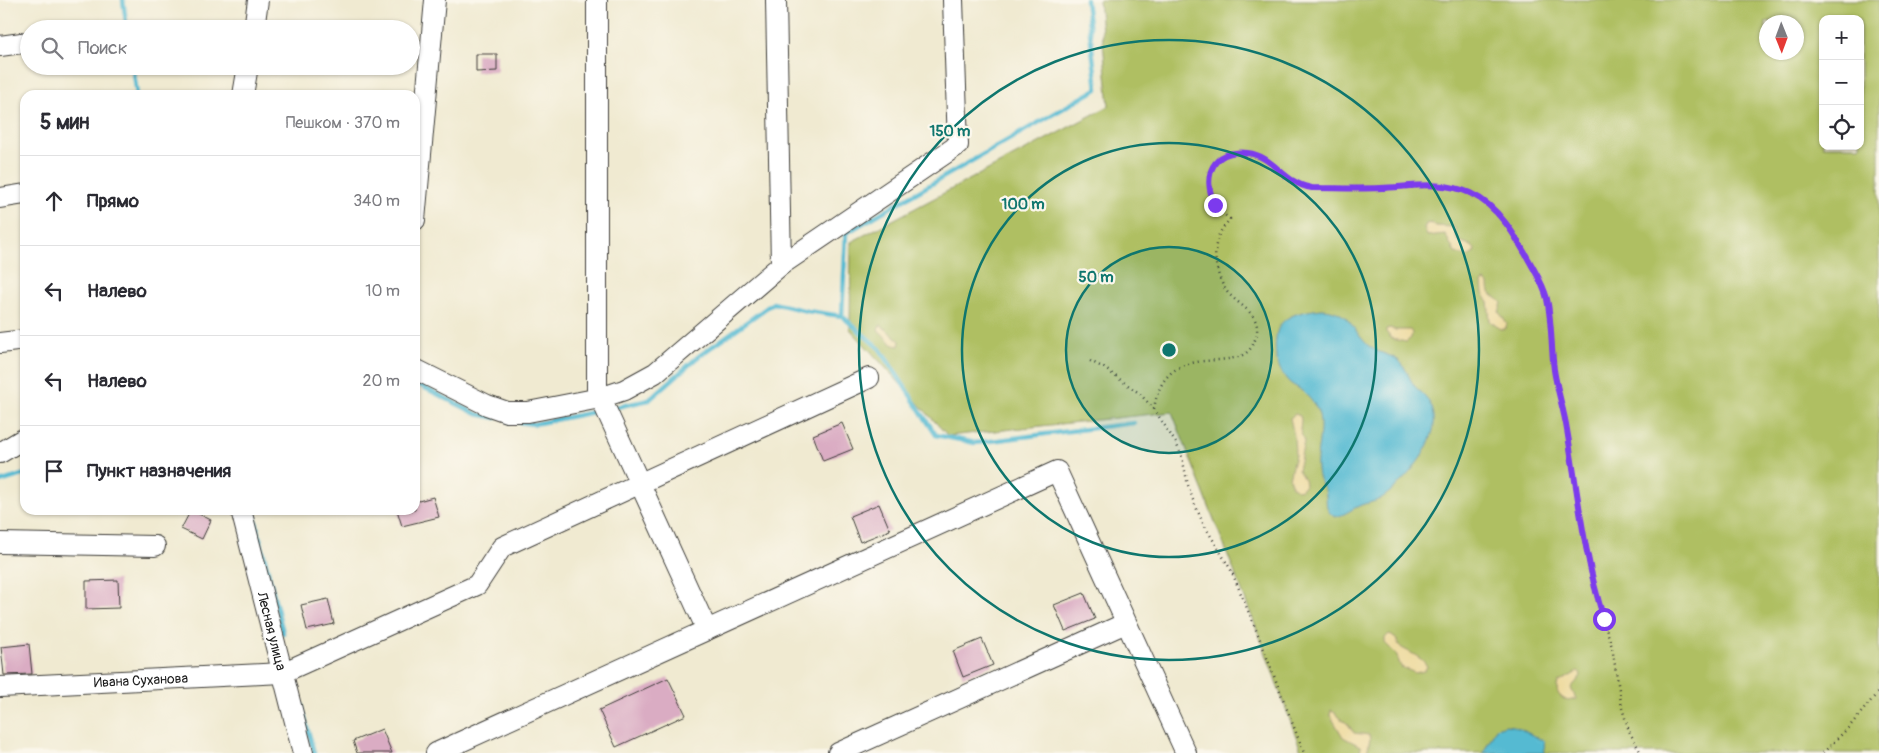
<!DOCTYPE html>
<html lang="ru">
<meta charset="utf-8">
<style>
:root{--surface:#fff;--page:#f7f7f7;--text:#2b2b33;--muted:#7c7c81;--line:#e1e1e2}
body{margin:0;font-family:Pangolin,sans-serif;background:var(--page);color:var(--text)}
.controls{position:absolute;right:15px;top:15px;display:grid;overflow:hidden;border-radius:10px;box-shadow:0 1px 4px #0004}
.controls button{width:45px;height:45px;display:grid;place-items:center;padding:0;border:0;border-bottom:1px solid var(--line);background:var(--surface);color:var(--text);font:25px sans-serif}
.compass{position:absolute;left:1759px;top:15px;width:45px;height:45px;border-radius:50%;background:var(--surface);box-shadow:0 1px 4px #0004;rotate:179deg}
.stop{position:absolute;width:15px;height:15px;margin:-11px;border:4px solid #7c3aed;border-radius:50%;background:#fff}
.stop.end{background:#7c3aed;border-color:#fff;box-shadow:0 1px 5px #0008}
.list{margin:0;padding:0;list-style:none}
h2{display:flex;justify-content:space-between;align-items:center;height:65px;margin:0;padding:0 20px;font-size:21px}
h2 small{font-size:16px;font-weight:400;color:var(--muted)}
.list li{display:grid;grid-template-columns:32px 1fr auto;gap:15px;align-items:center;box-sizing:border-box;height:90px;padding:0 20px;border-top:1px solid var(--line)}
.list b{display:block;font-size:19px;white-space:nowrap}
.list em{font-size:16px;font-style:normal;color:var(--muted)}
.icon{flex:none;width:28px;height:28px;fill:none;stroke:currentColor;stroke-width:2;stroke-linecap:round;stroke-linejoin:round}
.map{position:relative;flex:none;width:1879px;height:753px;overflow:hidden}
.search{position:absolute;background:var(--surface);box-shadow:0 1px 4px #0004;left:20px;top:20px;width:400px;height:55px;display:flex;align-items:center;gap:12px;box-sizing:border-box;padding:0 18px;border-radius:28px;color:var(--muted);font-size:19px}
.panel{position:absolute;background:var(--surface);box-shadow:0 1px 4px #0004;left:20px;top:90px;width:400px;height:425px;border-radius:15px}
.map>svg:first-child{display:block}
.green{fill:#afbf62;stroke:#666e3f;fill-rule:evenodd}
.sand{fill:#eeda9e;stroke:#857b5d}
.water{fill:#54bad2;stroke:#386b77}
.lines{fill:none;stroke-linecap:round;stroke-linejoin:round}
.stream{stroke:#54bad2;stroke-width:4.5}
.building{fill:#daacc3}
.minor-casing{stroke:#3c3b37;stroke-width:22}
.path{stroke:#3c3b37;stroke-width:2.5;stroke-dasharray:1 4;stroke-linecap:butt}
.minor{stroke:#fff;stroke-width:20}
.route{stroke:#7c3aed;stroke-width:6}
.ring{fill:none;stroke:#0f766e;stroke-width:2.5}
.labels{text-anchor:middle;dominant-baseline:central;stroke-width:4.5;stroke-linejoin:round;paint-order:stroke}
.street-label{font-size:14px;fill:#1c1c1c;stroke:#fbf7ec}
.centre{fill:#0f766e;stroke:#fbf7ec;stroke-width:2.5}
.ring-label{font-size:15px;text-anchor:middle;font-weight:bold;fill:#0f766e;stroke:#fbf7ec;stroke-width:4.5;stroke-linejoin:round;paint-order:stroke}
</style>
<div class="map">
<svg width="1879" height="753" viewBox="0 0 1879 753">
<rect width="100%" height="100%" fill="#fbf7ec"/>
<filter id="ink" filterUnits="userSpaceOnUse"><feTurbulence type="fractalNoise" baseFrequency=".02" numOctaves="2"/><feDisplacementMap in="SourceGraphic" scale="10" xChannelSelector="R" yChannelSelector="G"/><feConvolveMatrix kernelMatrix="1 2 1 2 8 2 1 2 1" color-interpolation-filters="sRGB"/></filter>
<filter id="wash" filterUnits="userSpaceOnUse"><feTurbulence type="fractalNoise" baseFrequency=".0096" numOctaves="4" result="noise"/><feDisplacementMap in="SourceGraphic" scale="20" xChannelSelector="R" yChannelSelector="G"/><feGaussianBlur stdDeviation="1.12" result="paint"/><feColorMatrix in="noise" values="0 0 0 0 0 0 0 0 0 0 0 0 0 0 0 0 0 1.4 0 .05"/><feComposite in="paint" operator="in"/></filter>
<g filter="url(#wash)">
<rect width="100%" height="100%" fill="#f0ead1"/>
<!-- green -->
<path class="green" d="M1099,0H1879V753H1302L1261,640L1172,412L948,436L850,329L851,242L1109,106ZM1823,19H1860V146H1823ZM1766,22H1796V52H1766Z"/>
<!-- sand -->
<path class="sand" d="M1430,223L1436,226L1453,227L1455,228L1457,240L1470,245L1475,249L1474,253L1468,257L1455,253L1445,234L1427,236L1424,228L1426,224Z
M1485,281L1489,284C1489,299 1495,294 1502,303L1499,312L1507,324L1505,329H1500L1490,321L1488,301L1483,293L1482,283Z
M881,325L900,341L899,346C890,346 886,336 879,331L878,328Z
M1390,328L1395,330H1410L1412,333L1411,338L1406,342L1392,339L1386,332V329Z
M1295,414L1300,416L1301,420L1300,430L1304,442L1298,470L1304,479L1305,485L1301,489L1297,490L1292,486L1289,478L1295,455L1294,436L1290,418Z
M1389,634C1398,636 1396,644 1402,648C1409,652 1425,659 1427,667L1424,671L1415,673L1401,667L1396,654L1385,643V638Z
M1577,672H1580L1581,676L1571,688L1576,699L1568,701C1559,697 1555,692 1558,683Z
M1331,710L1334,711L1338,717L1348,724L1354,733L1369,735L1370,739L1367,753H1361L1360,746L1343,737L1330,715Z"/>
<!-- water -->
<path class="water" d="M1322,309C1351,310 1352,332 1370,347C1378,353 1389,354 1398,360C1406,366 1408,377 1414,385C1418,391 1425,396 1429,402C1449,432 1407,481 1383,497C1375,503 1367,502 1359,506C1350,510 1345,515 1335,517C1323,510 1328,501 1325,490C1323,485 1319,481 1318,476C1314,459 1321,441 1320,423C1320,409 1312,400 1302,391C1298,387 1293,386 1289,382C1276,368 1273,351 1277,332C1282,314 1305,311 1322,309Z
M1506,725L1514,726L1544,741L1545,753H1483L1496,728Z"/>
<g class="lines">
<!-- stream -->
<path class="stream" d="M123,0L127,29
M133,66L137,95
M842,316L846,233L1097,89L1086,0
M415,383L477,414L496,418
M612,408L649,400L699,356L773,303L807,311L842,316L880,349L936,435L975,443L1134,423
M509,421L534,424L599,411
M0,482L25,474
M253,510L283,633
M301,704L314,753"/>
</g>
<g id="blocks">
<!-- building -->
<path class="building" d="M476,54H497V71L476,72Z
M842,423L853,449L823,461L813,435Z
M433,497L439,517L402,526L397,510H415V502Z
M879,504L890,530L860,542L850,516Z
M191,510L211,520L202,539L181,529Z
M118,580L119,608L86,609V581Z
M1084,593L1095,619L1065,631L1054,605Z
M328,599L334,624L307,630L301,605Z
M982,639L993,665L963,677L953,651Z
M29,644L32,674L4,675L1,647Z
M668,678L686,715L616,747L599,710Z
M382,729L392,753H357L353,741Z"/>
</g>
</g>
<g filter="url(#ink)">
<use href="#blocks" fill-opacity="0" stroke="#3c3b37" stroke-width="1"/>
<g class="lines">
<defs>
<g id="minor">
<path d="M597,0V390L707,630"/>
<path d="M776,0L781,265"/>
<path d="M254,29L258,0"/>
<path d="M0,46L29,42"/>
<path d="M243,95L248,66"/>
<path d="M0,198L25,194"/>
<path d="M415,220L435,0"/>
<path d="M0,343L25,340"/>
<path d="M415,369L487,405L507,412H528L600,398L624,390L655,373L781,265L958,145L953,0"/>
<path d="M0,453L25,438"/>
<path id="s1" d="M241,510L303,753"/>
<path d="M0,543L155,546"/>
<path id="s2" d="M0,687L282,673L477,585L502,547L869,378"/>
<path d="M436,753L1057,471L1186,753"/>
<path d="M838,753L1126,623"/>
</g>
</defs>
<!-- minor casing -->
<use href="#minor" class="minor-casing"/>
<!-- path -->
<path class="path" d="M1090,361L1104,368L1139,393L1154,409L1176,443L1182,457L1188,485L1193,500L1203,523L1231,570L1259,637L1304,753
M1154,409C1165,335 1236,377 1252,346C1268,317 1243,309 1228,293C1216,278 1210,248 1221,231C1223,227 1227,223 1230,219C1220,212 1213,205 1210,192C1208,181 1208,168 1217,161C1235,146 1257,152 1273,165C1282,172 1290,182 1301,186C1304,187 1309,187 1312,188H1379L1440,186L1454,188L1470,193L1486,202L1508,226L1521,247L1540,280L1547,298L1555,373L1567,429L1585,546L1594,589L1612,647L1622,708L1629,731L1641,753
M1823,753L1850,726L1879,691"/>
<!-- minor -->
<use href="#minor" class="minor"/>
</g>
</g>
<g class="lines" filter="url(#ink)">
<!-- route -->
<path class="route" d="M1215,205C1201,176 1213,148 1248,153C1274,156 1284,184 1312,188C1335,188 1358,189 1381,188C1410,187 1443,180 1470,193C1500,207 1516,237 1531,264C1537,275 1544,286 1547,299C1552,322 1551,347 1554,370C1557,390 1564,410 1567,430C1578,494 1584,557 1604,619"/>
</g>
<!-- distance rings -->
<circle cx="1169" cy="350" r="103" fill="#0f766e" fill-opacity=".12"/>
<g class="ring">
<circle cx="1169" cy="350" r="103"/>
<circle cx="1169" cy="350" r="207"/>
<circle cx="1169" cy="350" r="310"/>
</g>
<g class="labels">
<!-- street labels -->
<g class="street-label">
<text stroke="none"><textPath href="#s1" startOffset="125">Лесная улица</textPath></text>
<text stroke="none"><textPath href="#s2" startOffset="141">Ивана Суханова</textPath></text>
</g>
</g>
<circle cx="1169" cy="350" r="8" class="centre"/>
<g class="ring-label">
<text x="950" y="136">150 m</text>
<text x="1023" y="209">100 m</text>
<text x="1096" y="282">50 m</text>
</g>
</svg>
<div class="controls">
<button>+</button>
<button>−</button>
<button><svg class="icon" aria-label="locate" viewBox="0 0 24 24"><circle cx="12" cy="12" r="6"/><path d="M12 2v4M12 18v4M2 12h4M18 12h4"/></svg></button>
</div>
<svg class="compass" viewBox="-18 -18 36 36"><path d="M0-13l5 13h-10z" fill="#e53935"/><path d="M0 13l5-13h-10z" fill="#7c7c81"/></svg>
<div class="stop" style="left:1604px;top:619px"></div>
<div class="stop end" style="left:1215px;top:205px"></div>
<div class="search"><svg class="icon" aria-label="search" viewBox="0 0 24 24"><circle cx="10" cy="10" r="6"/><path d="M15 15l6 6"/></svg>Поиск</div>
<section class="panel">
<h2>5 мин<small>Пешком · 370 m</small></h2>
<ul class="list">
<li><svg class="icon" aria-label="ahead" viewBox="0 0 24 24"><path d="M12 20V5M6 11l6-6 6 6"/></svg><div><b>Прямо</b></div><em>340 m</em></li>
<li><svg class="icon" aria-label="left" viewBox="0 0 24 24"><path d="M17 20v-9H6M10 6l-5 5 5 5"/></svg><div><b>Налево</b></div><em>10 m</em></li>
<li><svg class="icon" aria-label="left" viewBox="0 0 24 24"><path d="M17 20v-9H6M10 6l-5 5 5 5"/></svg><div><b>Налево</b></div><em>20 m</em></li>
<li><svg class="icon" aria-label="arrive" viewBox="0 0 24 24"><path d="M6 21V4h12l-3 4 3 4H6"/></svg><div><b>Пункт назначения</b></div></li>
</ul>
</section>
</div>
